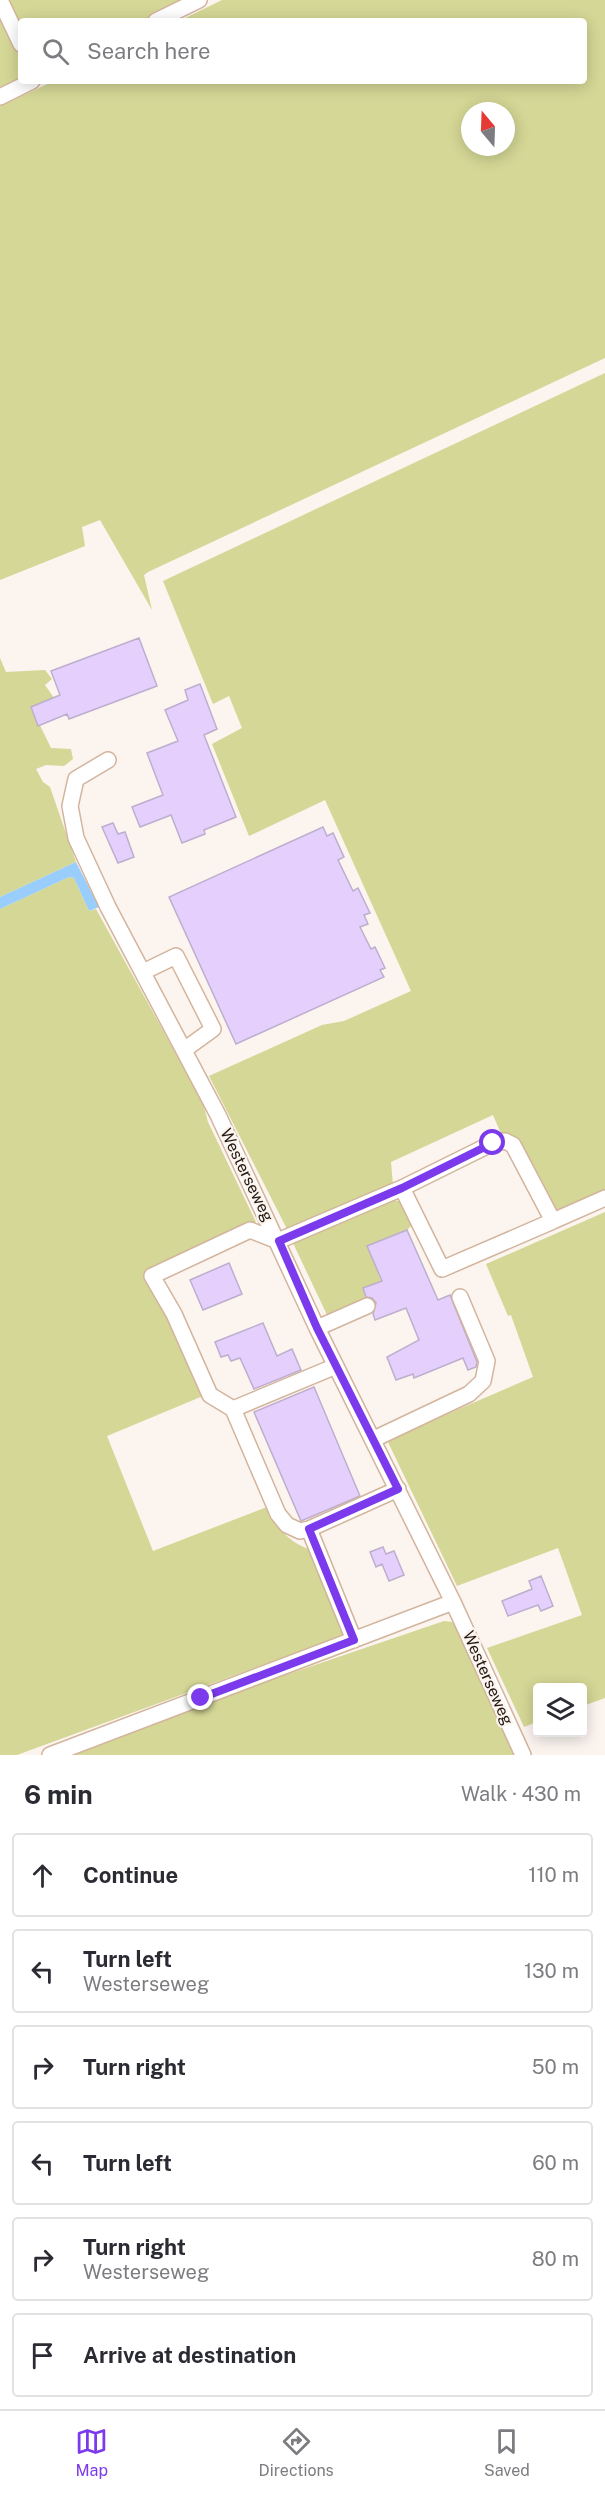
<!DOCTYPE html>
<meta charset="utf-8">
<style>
:root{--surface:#fff;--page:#f7f7f7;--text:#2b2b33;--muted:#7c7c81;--line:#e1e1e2;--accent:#7c3aed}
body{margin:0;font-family:"Public Sans",sans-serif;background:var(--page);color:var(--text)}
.controls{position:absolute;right:18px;bottom:18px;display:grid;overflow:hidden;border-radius:6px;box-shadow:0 3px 15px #0003}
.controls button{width:54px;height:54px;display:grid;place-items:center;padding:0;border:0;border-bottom:2px solid var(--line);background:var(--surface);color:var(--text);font:30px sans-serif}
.compass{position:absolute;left:461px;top:102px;width:54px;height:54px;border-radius:50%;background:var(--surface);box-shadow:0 3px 15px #0003;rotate:341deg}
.stop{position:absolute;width:18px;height:18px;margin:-14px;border:4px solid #7c3aed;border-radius:50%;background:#fff}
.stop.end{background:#7c3aed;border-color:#fff;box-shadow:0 2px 6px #0008}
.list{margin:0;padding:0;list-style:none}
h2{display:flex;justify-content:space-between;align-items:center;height:78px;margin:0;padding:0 24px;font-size:26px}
h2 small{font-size:20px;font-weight:400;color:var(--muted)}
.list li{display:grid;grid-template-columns:39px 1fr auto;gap:18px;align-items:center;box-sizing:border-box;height:84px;margin:0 12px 12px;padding:0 12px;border:2px solid var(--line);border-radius:6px}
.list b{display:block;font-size:22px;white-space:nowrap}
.list p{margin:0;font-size:20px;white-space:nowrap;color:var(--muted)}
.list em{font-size:20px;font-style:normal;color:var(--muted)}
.icon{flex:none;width:33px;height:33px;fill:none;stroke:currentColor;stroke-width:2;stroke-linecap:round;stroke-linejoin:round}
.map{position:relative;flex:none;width:605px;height:1755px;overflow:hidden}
.search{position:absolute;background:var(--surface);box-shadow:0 3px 15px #0003;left:18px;right:18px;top:18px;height:66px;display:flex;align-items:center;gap:15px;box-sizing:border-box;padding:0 21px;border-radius:6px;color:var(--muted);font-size:22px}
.sheet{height:654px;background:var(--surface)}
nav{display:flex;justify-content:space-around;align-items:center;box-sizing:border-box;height:84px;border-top:2px solid var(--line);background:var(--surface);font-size:16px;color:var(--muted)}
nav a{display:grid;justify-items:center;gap:3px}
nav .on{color:var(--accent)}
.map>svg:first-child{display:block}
.green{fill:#d4d795;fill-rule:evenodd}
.water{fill:#99cdfc}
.building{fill:#e5d0fd;stroke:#bdaece;stroke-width:1.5}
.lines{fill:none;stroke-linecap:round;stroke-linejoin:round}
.minor-casing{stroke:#d3b49d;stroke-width:18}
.minor{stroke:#fff;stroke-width:15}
.route{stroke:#7c3aed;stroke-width:8}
.labels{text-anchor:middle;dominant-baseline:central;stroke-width:4.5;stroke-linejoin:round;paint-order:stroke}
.street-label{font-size:16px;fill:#231810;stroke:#fbf4ef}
</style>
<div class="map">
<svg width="605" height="1755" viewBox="0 0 605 1755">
<rect width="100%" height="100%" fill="#fbf4ef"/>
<!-- green -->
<path class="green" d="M5,0H188L143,21H21V34Z
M222,0H605V358L148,572L144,575L152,610L100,520L82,527L85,546L0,580V106L54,81H584V21H179ZM470,111H506V147H470Z
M0,11L21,56V80L0,92Z
M605,373V1197L564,1215L552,1208L502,1136L493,1115L391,1162L393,1185L288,1231L209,1076L322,1025L344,1021L411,991L325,800L249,836L212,744L242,728L229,696L213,704L163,581Z
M0,658L6,672L45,670L52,679L45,685L54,698L31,707L51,748L71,749L73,759L64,766L46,765L36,769L43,782L50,787L76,862L0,897Z
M69,877L74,878L89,911L96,909L203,1103L208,1122L256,1222L148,1271L173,1319L203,1396L107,1436L153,1551L267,1507C281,1531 287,1542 314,1551L345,1635L17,1755H0V909Z
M389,1199L403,1202L414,1223L407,1230L368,1246L381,1281L363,1288L367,1300L328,1317L293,1243L297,1238Z
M605,1212V1698L583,1706L582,1688H538L537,1722L524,1727L487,1648L582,1615L558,1548L457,1586L387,1440L533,1377L511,1315L508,1316L486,1264Z
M444,1621L452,1622L457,1627L516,1755H69L265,1682Z"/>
<!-- water -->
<path class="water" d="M76,862L99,907L89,911L74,878L69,877L0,909V897Z"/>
<!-- building -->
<path class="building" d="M139,638L157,686L69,719L67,714L38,726L31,707L60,695L51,671Z
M200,684L217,729L204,735L236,817L204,830L205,834L182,843L171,815L140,827L132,807L163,795L147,753L178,741L165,710L188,700L185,690Z
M113,823L118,834L125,832L134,857L118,863L102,827Z
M323,827L327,836L333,833L344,857L338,860L353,891L358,888L370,913L364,915L368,924L360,927L371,949L375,947L385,968L380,970L384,977L236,1044L169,897Z
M407,1230L438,1300L450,1295L477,1362L476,1367L468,1370L463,1358L414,1378L413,1374L396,1380L387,1357L419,1340L406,1308L375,1320L373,1314L376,1303L372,1298L366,1297L363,1288L382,1281L367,1246Z
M229,1263L242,1294L203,1310L190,1280Z
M263,1323L277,1356L292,1349L301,1370L254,1389L240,1358L231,1361L228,1355L221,1357L215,1342Z
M314,1387L360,1496L301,1521L254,1412Z
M383,1547L386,1554L394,1551L404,1575L389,1581L382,1564L376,1567L370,1552Z
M541,1576L553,1606L541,1611L538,1605L508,1616L502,1601L532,1589L529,1581Z"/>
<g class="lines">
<defs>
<path id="minor" d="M0,0L21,44
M156,21L199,0
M0,97L32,81
M108,760L76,779L70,806L76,838L108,907L218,1115L317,1328L453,1602L523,1755
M143,972L176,956L213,1029L184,1050
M553,1221L605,1198
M317,1328L367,1306
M233,1409L210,1395L174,1314L152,1276L250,1230L278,1241L402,1188L442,1269L553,1221L513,1145L505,1141L493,1143L402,1188
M374,1439L469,1394L483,1381L487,1361L460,1297
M309,1529L300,1531L287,1525L278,1514L233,1409L336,1366
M354,1640L309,1529L398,1489
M50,1755L453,1602"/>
</defs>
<!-- minor casing -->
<use href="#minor" class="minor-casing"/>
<!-- minor -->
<use href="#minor" class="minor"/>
</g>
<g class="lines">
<!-- route -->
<path class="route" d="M201,1698L354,1640L309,1529L398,1489L317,1328L279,1241L402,1188L493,1143"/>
</g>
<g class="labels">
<!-- street labels -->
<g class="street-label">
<text transform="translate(247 1175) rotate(64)">Westerseweg</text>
<text transform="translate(488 1678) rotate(66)">Westerseweg</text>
</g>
</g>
</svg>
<div class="controls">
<button><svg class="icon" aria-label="layers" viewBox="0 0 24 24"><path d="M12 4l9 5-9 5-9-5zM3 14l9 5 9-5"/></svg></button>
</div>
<svg class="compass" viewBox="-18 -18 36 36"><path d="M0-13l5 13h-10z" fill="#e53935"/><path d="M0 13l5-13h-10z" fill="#7c7c81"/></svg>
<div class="stop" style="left:493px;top:1143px"></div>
<div class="stop end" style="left:201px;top:1698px"></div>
<div class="search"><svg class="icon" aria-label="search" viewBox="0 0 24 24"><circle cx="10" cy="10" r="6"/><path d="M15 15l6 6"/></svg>Search here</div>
</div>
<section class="sheet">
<h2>6 min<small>Walk · 430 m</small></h2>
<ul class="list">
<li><svg class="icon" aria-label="ahead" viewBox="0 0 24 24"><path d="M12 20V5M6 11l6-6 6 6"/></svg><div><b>Continue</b></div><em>110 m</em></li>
<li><svg class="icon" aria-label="left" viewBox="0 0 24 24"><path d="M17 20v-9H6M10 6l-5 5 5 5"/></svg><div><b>Turn left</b><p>Westerseweg</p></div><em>130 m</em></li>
<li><svg class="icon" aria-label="right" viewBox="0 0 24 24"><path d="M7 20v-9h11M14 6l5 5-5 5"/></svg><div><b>Turn right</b></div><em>50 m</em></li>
<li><svg class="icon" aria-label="left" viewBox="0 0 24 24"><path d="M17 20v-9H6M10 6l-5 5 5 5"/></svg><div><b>Turn left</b></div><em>60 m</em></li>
<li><svg class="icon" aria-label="right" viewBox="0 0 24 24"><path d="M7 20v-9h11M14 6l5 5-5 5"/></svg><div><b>Turn right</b><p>Westerseweg</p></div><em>80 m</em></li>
<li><svg class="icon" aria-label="arrive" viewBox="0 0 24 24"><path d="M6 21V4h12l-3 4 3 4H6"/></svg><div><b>Arrive at destination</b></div></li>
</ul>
</section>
<nav>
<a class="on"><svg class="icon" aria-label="map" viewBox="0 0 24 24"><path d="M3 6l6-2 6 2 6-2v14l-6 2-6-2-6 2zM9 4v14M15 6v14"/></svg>Map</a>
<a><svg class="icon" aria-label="directions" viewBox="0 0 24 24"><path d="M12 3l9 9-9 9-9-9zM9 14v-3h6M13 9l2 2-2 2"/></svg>Directions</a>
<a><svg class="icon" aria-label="saved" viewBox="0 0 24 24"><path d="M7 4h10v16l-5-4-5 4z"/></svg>Saved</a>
</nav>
